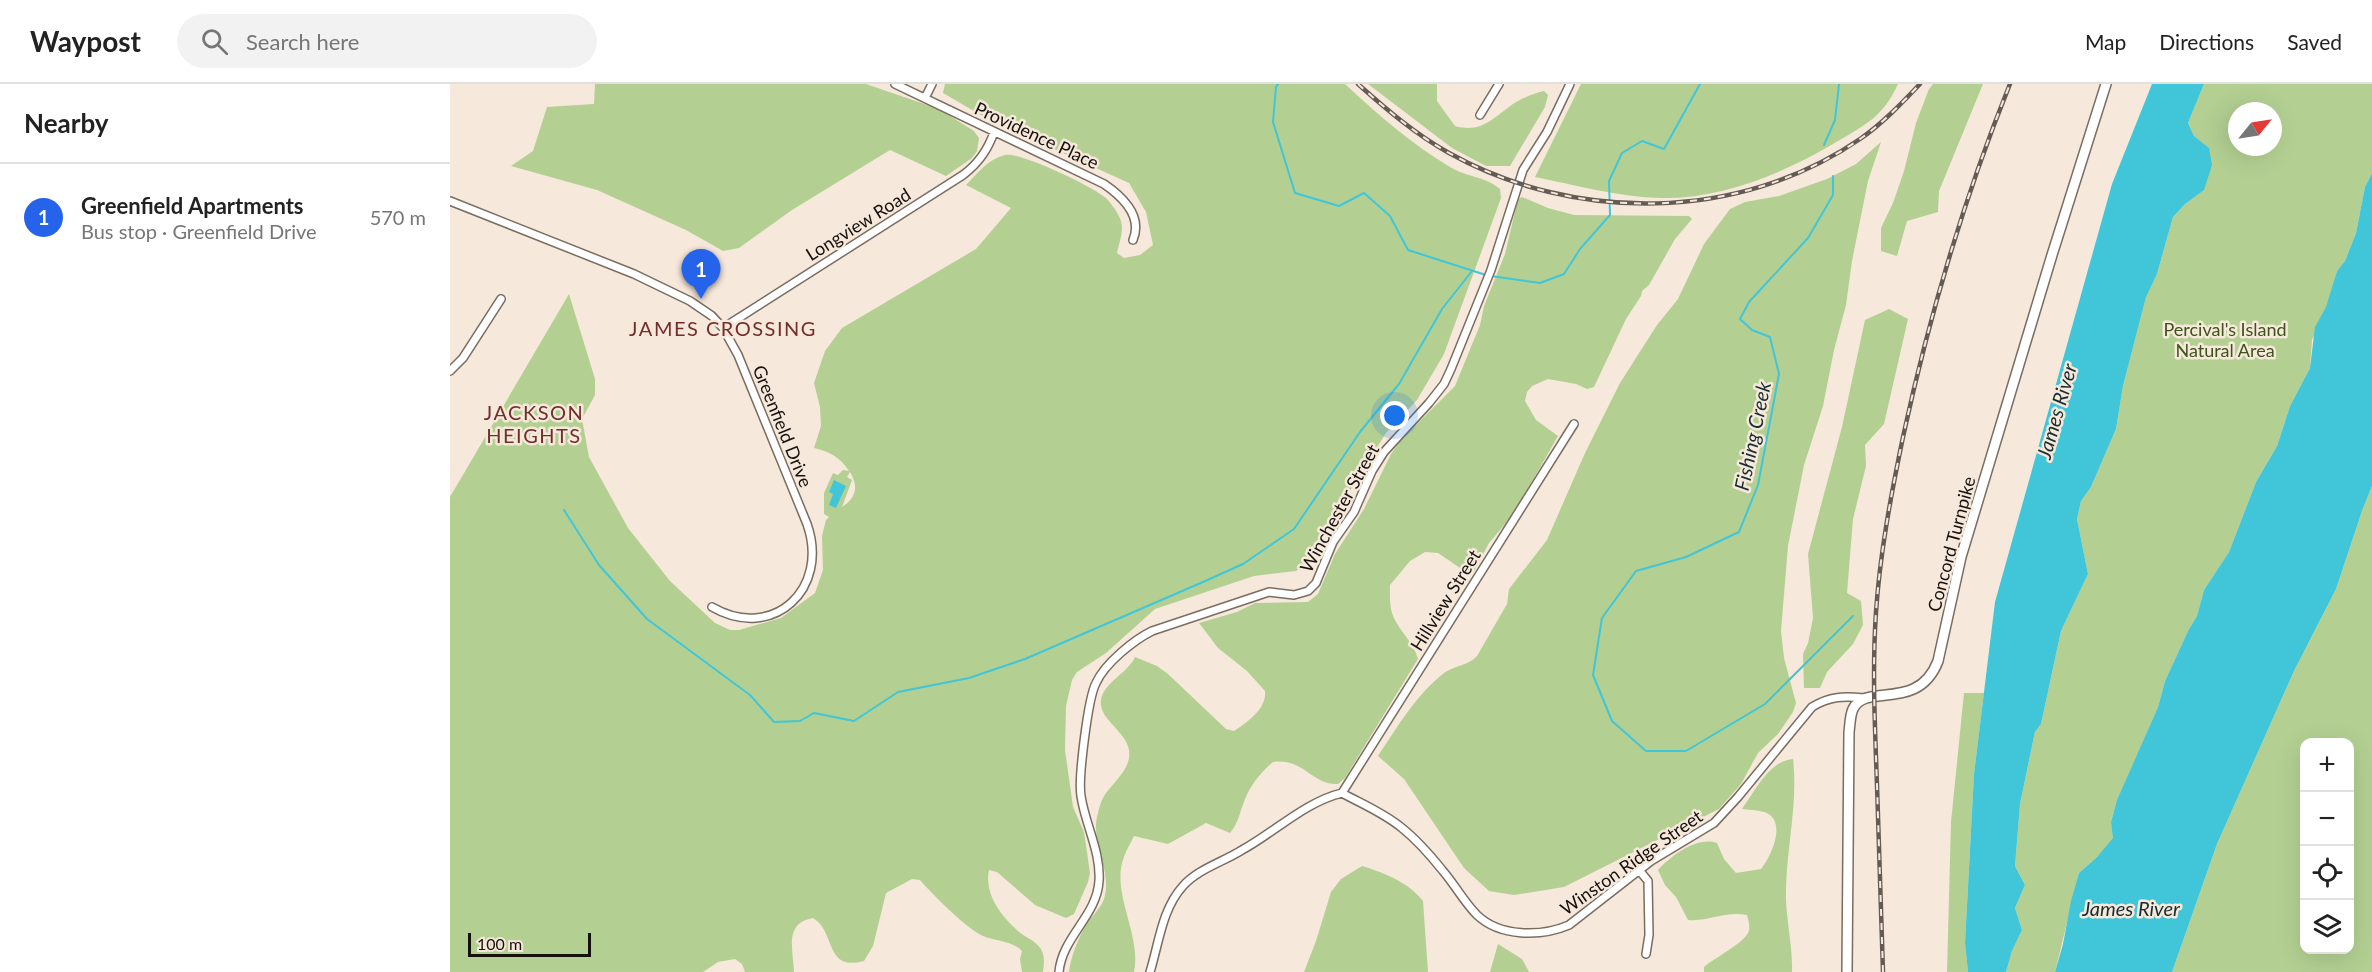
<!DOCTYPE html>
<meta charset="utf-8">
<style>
:root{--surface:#fff;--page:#f2f2f2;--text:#222;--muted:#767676;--line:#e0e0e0;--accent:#2563eb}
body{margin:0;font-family:Lato,sans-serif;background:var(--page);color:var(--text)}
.controls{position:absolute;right:18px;bottom:18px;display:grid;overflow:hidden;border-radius:12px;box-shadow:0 6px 24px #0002}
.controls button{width:54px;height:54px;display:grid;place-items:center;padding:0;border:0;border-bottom:2px solid var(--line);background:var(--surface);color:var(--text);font:30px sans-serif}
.compass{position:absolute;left:1778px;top:18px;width:54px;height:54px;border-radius:50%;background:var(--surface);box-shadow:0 6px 24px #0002;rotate:60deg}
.scale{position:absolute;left:18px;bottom:15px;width:123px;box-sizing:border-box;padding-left:6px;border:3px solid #16110d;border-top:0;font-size:16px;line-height:21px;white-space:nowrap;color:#16110d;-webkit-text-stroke:4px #f6e8db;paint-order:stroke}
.you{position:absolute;left:945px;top:332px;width:21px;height:21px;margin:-15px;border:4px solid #fff;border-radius:50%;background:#1a73e8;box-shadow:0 0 0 9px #1a73e833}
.badge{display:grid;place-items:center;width:39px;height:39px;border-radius:50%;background:var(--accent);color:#fff;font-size:20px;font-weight:700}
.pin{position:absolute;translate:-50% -50px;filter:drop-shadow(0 2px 3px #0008)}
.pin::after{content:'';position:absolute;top:32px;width:21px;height:18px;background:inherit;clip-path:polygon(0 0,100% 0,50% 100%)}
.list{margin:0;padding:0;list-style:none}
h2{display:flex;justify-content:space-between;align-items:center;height:78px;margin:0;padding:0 24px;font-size:26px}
h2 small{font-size:20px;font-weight:400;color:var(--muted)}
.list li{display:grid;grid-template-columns:39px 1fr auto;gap:18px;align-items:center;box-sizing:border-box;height:108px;padding:0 24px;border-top:2px solid var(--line)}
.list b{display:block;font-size:22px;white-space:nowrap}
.list p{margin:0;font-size:20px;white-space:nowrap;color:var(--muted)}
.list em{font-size:20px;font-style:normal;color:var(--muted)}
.icon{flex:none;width:33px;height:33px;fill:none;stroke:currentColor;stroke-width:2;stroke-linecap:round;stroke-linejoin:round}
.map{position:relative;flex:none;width:1922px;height:888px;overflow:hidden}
header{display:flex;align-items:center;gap:36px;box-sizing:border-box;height:84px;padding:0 30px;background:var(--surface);border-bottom:2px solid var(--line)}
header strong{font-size:28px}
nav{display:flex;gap:33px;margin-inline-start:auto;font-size:21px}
.search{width:420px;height:54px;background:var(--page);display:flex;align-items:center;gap:15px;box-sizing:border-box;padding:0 21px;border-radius:33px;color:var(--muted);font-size:22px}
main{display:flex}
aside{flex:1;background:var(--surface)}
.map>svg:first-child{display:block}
.green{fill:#b3d092;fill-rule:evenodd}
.water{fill:#40c6d8}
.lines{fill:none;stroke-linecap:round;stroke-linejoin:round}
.stream{stroke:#40c6d8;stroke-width:2}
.street-casing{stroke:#796d61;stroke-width:10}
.secondary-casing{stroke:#796d61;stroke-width:12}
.street{stroke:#fff;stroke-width:7}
.secondary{stroke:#fff;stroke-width:9}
.rail-casing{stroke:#645c54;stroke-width:4.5}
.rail{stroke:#f6e8db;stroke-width:2;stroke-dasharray:7;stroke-linecap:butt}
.labels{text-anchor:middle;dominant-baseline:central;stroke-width:5;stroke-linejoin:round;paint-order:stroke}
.street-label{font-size:18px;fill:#16110d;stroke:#f6e8db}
.park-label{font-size:18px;fill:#3c531a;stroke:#f6e8db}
.neighbourhood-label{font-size:20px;letter-spacing:1.5px;fill:#732d2a;stroke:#f6e8db}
.water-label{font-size:20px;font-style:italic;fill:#172d31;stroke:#f6e8db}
</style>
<header>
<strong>Waypost</strong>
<div class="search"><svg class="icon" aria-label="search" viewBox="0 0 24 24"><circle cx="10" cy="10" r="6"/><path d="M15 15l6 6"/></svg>Search here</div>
<nav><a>Map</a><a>Directions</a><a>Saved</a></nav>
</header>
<main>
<aside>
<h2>Nearby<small></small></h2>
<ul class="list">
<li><span class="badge">1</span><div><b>Greenfield Apartments</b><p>Bus stop · Greenfield Drive</p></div><em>570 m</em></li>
</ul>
</aside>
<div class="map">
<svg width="1922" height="888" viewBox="0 0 1922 888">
<rect width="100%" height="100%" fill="#f6e8db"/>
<!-- green -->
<path class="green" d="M145,0H416L489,25L524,47L529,54L527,67L522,74L496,92L440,66L342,126L289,164L273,167L236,146L147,106L61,82L83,67L97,23L144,20Z
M495,0H895C927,30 963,61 1000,83C1016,93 1035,92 1050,105L1051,114L994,270L967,316L936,349L853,482L846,487L804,492L705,525L656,569L627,588L622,596L616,622L615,666L623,723L634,748L640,789L638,798L624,830L616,834L585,821L547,788L539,786C534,810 551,832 568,847C576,854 585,856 591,865C595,872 594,880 593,888H572L570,875L572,867C561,856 547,858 533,852C516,844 483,811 470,796L462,795L436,809L423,862L414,877C374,888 386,847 363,834C334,839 343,865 344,888H295L292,880L285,875L268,878L253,888H0V413L119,210L145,295V311L132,335L139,373L178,444L220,497L265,539L280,546H289L331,534L365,509L373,486L372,452L376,436L379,433L374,430V409L383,389L388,391L393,386L399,387C390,373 380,368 364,364L371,342L370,323L364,299L375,267L392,244L526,165L561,124L516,101C528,89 538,75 555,71C569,67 644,103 656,114C661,119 669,130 671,137C674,147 669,159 667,169L674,174L690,171L703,161L696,128L679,99L536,34L493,9ZM400,388C409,403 406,414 392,423L402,396L397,393Z
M918,0H987V17L1005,42C1030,49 1041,36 1059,23C1069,15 1082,10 1094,7L1098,11L1095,23L1060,82H1036L1002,64Z
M1131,0H1448C1433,34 1413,42 1383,60C1332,90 1271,115 1211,114C1168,113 1126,101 1085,93Z
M1483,0H1533L1489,107L1488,128L1457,137L1447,172L1431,167V144L1443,119L1454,87L1466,39L1479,5Z
M1754,0H1922V89L1915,103L1906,149L1895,177L1887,187L1877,223L1862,256L1860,284L1840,322L1827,362L1806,398L1779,468L1754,506L1747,532L1739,545L1715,597L1708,623L1667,717L1661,738L1664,754L1647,773L1629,789L1605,888H1556L1562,867L1572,846L1565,824L1575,801L1565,782L1570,720L1585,648L1591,640L1611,547L1638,490L1627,435L1631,417L1641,403L1666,345L1673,302L1696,212L1707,190L1723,133L1735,120L1754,105L1758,64L1744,52L1738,39ZM1787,27H1823V63H1787Z
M1431,58L1418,97L1402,177L1396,221L1384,266L1373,322L1354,381L1338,462L1331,547L1334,574L1346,619L1343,628L1328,650L1308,669L1291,700L1269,725L1114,803L1064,811L1039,807L1014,784L954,695L928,672C948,642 966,611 994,589C1005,581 1018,582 1027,572L1057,520L1059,505L1097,456L1135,369L1170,299L1207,241L1228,215L1254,160L1280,125L1295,118L1329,112L1377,95L1406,80Z
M1072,113L1098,124L1124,131L1239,132L1242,135L1225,155L1199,201L1192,207L1191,212L1176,235L1144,303L1137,305L1126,300L1098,295L1082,302L1077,308L1075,317L1086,336L1108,352L1063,431L1039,459L1024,487L1016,488L988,469L975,468L960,477L940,501C940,512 939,524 944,534C951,549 964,559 968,575L895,694L888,700C861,701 855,674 823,678C811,688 799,703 794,718C789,730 789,738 780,749L756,739L718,760L684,752C681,759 676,766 674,773C660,808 692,851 684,888H619C621,872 628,855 636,841C641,833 651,824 654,815C663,786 639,758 648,729C649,724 651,717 654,712C663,698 682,685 679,666C676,647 648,635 651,616C654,598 678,589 685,573L707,582L718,590L776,645L784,647C796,639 817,625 815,607L797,587L768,564L749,539L787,528L805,519L858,518L868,510L885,470L914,425L941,370L951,356L1005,302L1030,241L1034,222L1055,170L1068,115Z
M1439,225L1458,235L1434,340L1415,361L1416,382L1403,435L1397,509L1411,517L1413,541L1403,560L1377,588L1370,604H1354L1353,570L1358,559L1363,534L1358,470L1392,343L1415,236Z
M1922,402V888H1722L1767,760L1844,587L1886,505L1912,427ZM1854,658H1900V866H1854Z
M1514,609H1534L1524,690L1515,859L1518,888H1497L1501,738Z
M1343,675C1348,719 1337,761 1336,805C1335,833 1343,860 1342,888H1254V883C1264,874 1298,857 1299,846C1300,841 1298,835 1297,831C1274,827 1258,838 1238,836L1226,813L1215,801L1208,786C1222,771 1247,752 1267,759L1274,775L1286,789L1311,785C1320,774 1335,743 1320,731C1314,726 1300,726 1292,725C1305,707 1319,677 1343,675Z
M912,782C935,789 958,798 973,817L978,888H854L866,857L881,808L891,795Z
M1048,860L1072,875L1079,888H1040Z"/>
<!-- water -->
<path class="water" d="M1702,0H1754L1738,39L1744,52L1759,64L1762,81L1754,106L1735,120L1723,133L1707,190L1696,213L1673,302L1666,345L1641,403L1631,417L1627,435L1638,490L1611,547L1591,640L1585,648L1570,720L1565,782L1575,801L1565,824L1572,846L1562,867L1556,888H1518L1515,859L1524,690L1545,518L1662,100Z
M1922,89V402L1912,427L1886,505L1844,587L1767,760L1722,888H1605L1613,860L1621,817L1629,789L1647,773L1663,754L1661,738L1667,716L1708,623L1715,597L1739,545L1747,532L1754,506L1779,468L1806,398L1827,362L1840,322L1860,284L1865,243L1876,223L1887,187L1895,177L1906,149L1915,103Z
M384,396L396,402L386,424L379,421L383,410L379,408Z"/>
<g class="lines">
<!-- stream -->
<path class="stream" d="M828,0L826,3L823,38L845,109L889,122L914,109L940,132L958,166L1036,191
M1374,61L1385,36L1389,0
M1383,92V111L1358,154L1299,218L1290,235L1302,246L1320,253L1329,290L1308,401L1289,448L1236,473L1186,487L1152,534L1143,591L1162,637L1196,667H1236L1315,620L1403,532
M1041,192L1090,199L1114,190L1130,165L1160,131L1159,97L1172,69L1192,57L1214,65L1250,0
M114,426L149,481L197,535L300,611L324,638L350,637L364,629L404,637L448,608L519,594L575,575L753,498L793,480L844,445L910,348L949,300L992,225L1022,187"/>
<defs>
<path id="street" d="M445,0L654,100C673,113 693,132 683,156
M475,14L482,0
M1030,31L1049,0
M0,117L184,190L240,217L262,232L273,244L288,271L357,440C380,505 323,558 262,523
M273,244L513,91C529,79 538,66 544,48
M0,287L13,274L51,215
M892,709C912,720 934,729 952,744C967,756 981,772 993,787C1005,801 1014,818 1027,831C1050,853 1091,853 1119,841L1201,777L1264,739L1288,713L1362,623C1380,612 1394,612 1414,614
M892,709L1124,340
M1189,786L1198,797L1199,851L1196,870
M609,888C612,853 647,832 649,797C651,768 635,740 631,712C628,695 638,614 646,599C655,579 684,556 702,547L819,508L844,511L858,507L866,499L883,458L904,428L922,387L934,368L979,319L994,300L1001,285L1041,186L1073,86L1097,48L1120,0
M700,888C709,859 712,825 733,802C748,785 773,778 792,766C825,748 855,718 892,709"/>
<path id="secondary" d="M1397,888L1399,648C1400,641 1400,631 1403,625C1415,598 1468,629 1488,577L1511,473L1602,171L1656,0"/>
</defs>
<!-- street casing -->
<use href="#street" class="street-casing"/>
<!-- secondary casing -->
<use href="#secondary" class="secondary-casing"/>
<!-- street -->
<use href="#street" class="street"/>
<!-- secondary -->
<use href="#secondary" class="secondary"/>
<defs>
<path id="rail" d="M908,0C936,25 965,50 999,69C1125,139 1289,138 1410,55C1432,40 1452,19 1470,0
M1433,888C1431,826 1429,764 1427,701C1425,644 1422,586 1426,528C1430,469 1441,411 1453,353C1479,233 1514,114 1560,0"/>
</defs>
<!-- rail casing -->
<use href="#rail" class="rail-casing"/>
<!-- rail -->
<use href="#rail" class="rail"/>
</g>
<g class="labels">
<!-- street labels -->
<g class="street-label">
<text transform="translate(587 51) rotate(25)">Providence Place</text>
<text transform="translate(408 140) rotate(-32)">Longview Road</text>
<text transform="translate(333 342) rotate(68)">Greenfield Drive</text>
<text transform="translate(889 424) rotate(-61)">Winchester Street</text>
<text transform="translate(1501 460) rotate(-75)">Concord Turnpike</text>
<text transform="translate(995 516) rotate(-58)">Hillview Street</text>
<text transform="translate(1181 778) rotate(-35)">Winston Ridge Street</text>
</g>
<!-- park labels -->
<g class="park-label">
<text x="1775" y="245">Percival's Island<tspan x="1775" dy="21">Natural Area</tspan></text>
</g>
<!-- neighbourhood labels -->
<g class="neighbourhood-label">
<text x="273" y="244">JAMES CROSSING</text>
<text x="84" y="328">JACKSON<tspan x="84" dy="23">HEIGHTS</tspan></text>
</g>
<!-- water labels -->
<g class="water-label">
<text transform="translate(1606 327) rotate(-74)">James River</text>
<text transform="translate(1302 352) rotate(-78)">Fishing Creek</text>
<text x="1681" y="824">James River</text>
</g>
</g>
</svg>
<div class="controls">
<button>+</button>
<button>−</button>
<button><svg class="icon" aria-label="locate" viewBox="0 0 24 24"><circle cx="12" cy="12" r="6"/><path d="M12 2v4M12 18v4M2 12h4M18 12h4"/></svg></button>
<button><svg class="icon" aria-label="layers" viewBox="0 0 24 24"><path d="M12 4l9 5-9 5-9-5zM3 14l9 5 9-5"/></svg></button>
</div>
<svg class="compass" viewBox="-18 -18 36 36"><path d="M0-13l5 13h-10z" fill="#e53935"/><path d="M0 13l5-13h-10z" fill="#767676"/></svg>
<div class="scale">100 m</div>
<div class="you"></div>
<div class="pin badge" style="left:251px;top:215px">1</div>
</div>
</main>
